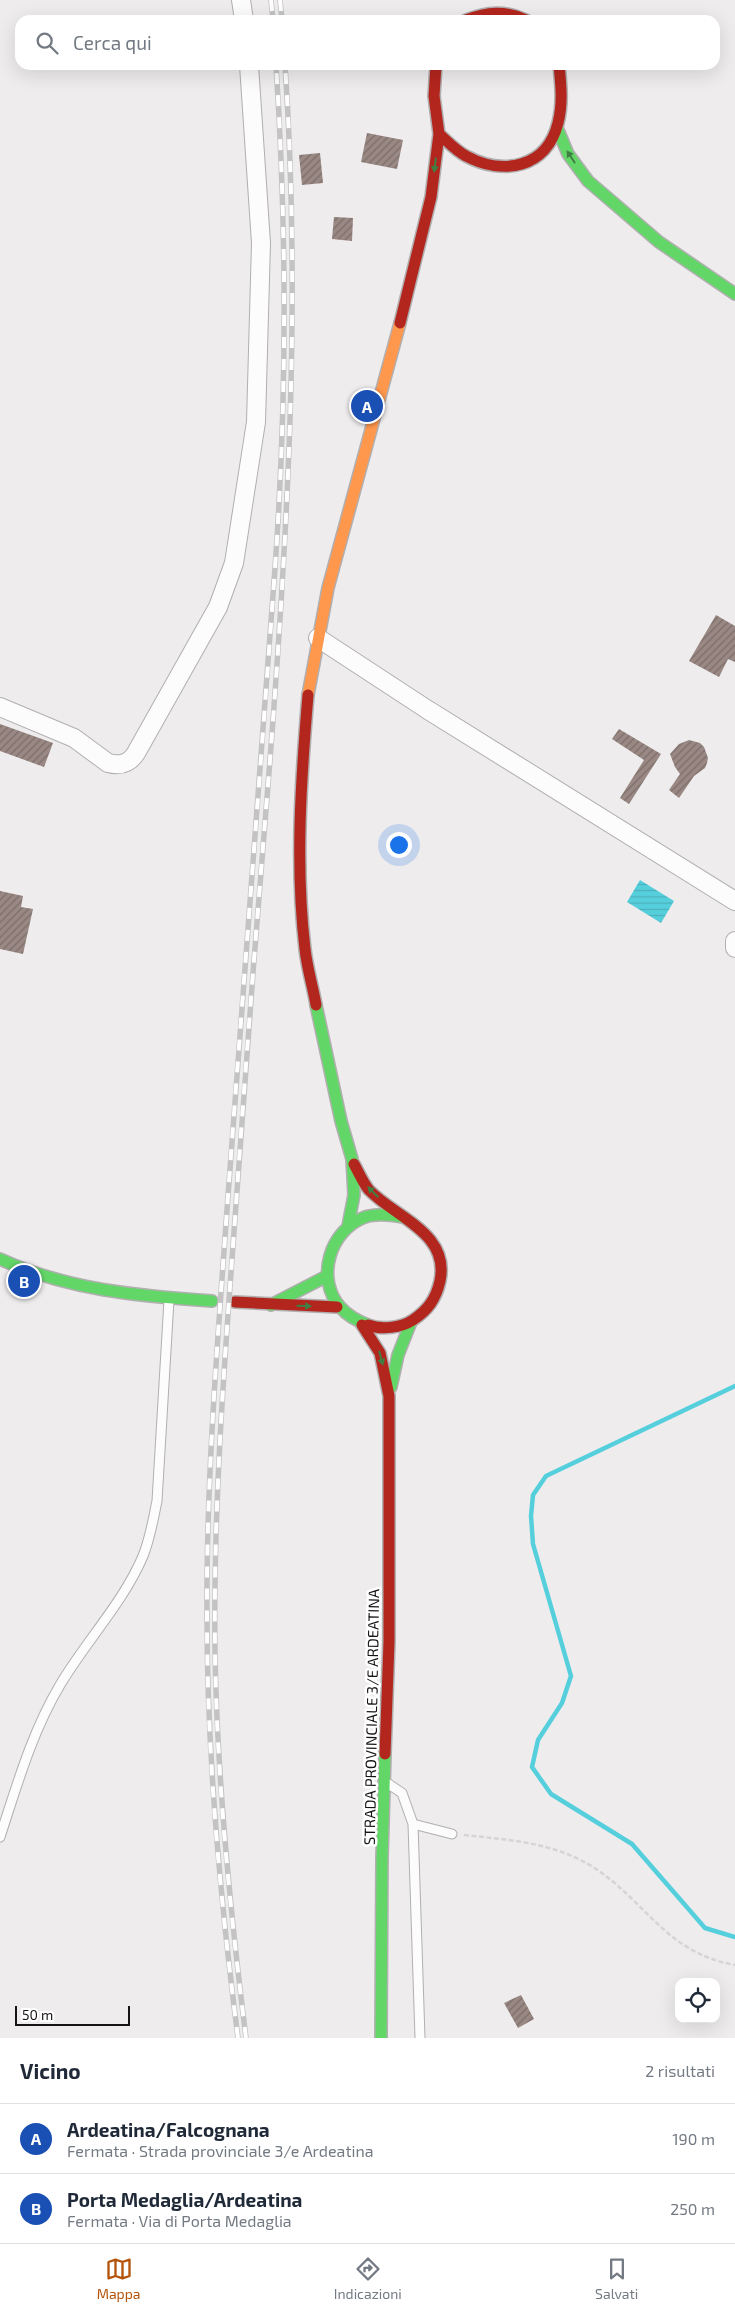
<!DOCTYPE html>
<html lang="it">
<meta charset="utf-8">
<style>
:root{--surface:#fff;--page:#f6f6f7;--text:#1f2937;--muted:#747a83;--line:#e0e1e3;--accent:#b45309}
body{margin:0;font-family:"Exo 2",sans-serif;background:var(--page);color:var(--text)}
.controls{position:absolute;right:15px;bottom:15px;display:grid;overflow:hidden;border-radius:10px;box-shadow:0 5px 20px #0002}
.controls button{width:45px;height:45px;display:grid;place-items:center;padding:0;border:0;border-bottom:1px solid var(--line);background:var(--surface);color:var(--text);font:25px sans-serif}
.scale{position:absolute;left:15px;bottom:12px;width:115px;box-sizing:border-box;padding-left:5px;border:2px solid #161416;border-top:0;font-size:14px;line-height:18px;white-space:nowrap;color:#161416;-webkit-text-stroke:4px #fff;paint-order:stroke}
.you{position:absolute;left:398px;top:844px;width:18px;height:18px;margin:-12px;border:4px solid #fff;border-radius:50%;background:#1a73e8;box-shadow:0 0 0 8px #1a73e833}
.badge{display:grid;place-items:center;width:32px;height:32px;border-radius:50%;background:var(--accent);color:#fff;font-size:16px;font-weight:700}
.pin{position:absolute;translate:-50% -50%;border:2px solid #fff;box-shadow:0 1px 5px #0006}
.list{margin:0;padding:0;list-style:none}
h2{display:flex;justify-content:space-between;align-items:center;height:65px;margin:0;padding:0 20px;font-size:21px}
h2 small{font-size:16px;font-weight:400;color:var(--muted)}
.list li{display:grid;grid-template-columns:32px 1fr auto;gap:15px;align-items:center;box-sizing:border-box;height:70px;padding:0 20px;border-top:1px solid var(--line)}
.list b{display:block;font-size:19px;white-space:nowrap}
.list p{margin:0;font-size:16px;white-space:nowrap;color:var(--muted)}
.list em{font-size:16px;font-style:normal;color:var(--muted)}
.icon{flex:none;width:28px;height:28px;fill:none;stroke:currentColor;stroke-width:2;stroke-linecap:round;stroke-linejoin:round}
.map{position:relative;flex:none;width:735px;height:2038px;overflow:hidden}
.search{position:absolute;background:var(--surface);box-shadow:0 5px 20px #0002;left:15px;right:15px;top:15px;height:55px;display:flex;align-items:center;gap:12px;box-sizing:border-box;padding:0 18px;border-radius:15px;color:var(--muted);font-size:19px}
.sheet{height:205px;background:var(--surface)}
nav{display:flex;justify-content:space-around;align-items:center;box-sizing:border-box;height:70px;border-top:1px solid var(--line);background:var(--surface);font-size:14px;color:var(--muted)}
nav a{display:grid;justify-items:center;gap:2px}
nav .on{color:var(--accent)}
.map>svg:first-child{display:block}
.water{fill:url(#water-rules)}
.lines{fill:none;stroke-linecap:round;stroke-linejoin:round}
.stream{stroke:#56cfdc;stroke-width:4.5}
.building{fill:url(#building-hatch)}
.lane-casing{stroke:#b1afb0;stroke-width:11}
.street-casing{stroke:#b1afb0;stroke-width:20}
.fast-casing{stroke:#b1afb0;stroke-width:14}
.slow-casing{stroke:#b1afb0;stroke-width:14}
.jam-casing{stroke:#b1afb0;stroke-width:14}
.path{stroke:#d6d5d6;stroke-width:2.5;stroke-dasharray:5 2.5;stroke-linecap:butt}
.lane{stroke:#fcfcfc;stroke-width:9}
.street{stroke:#fcfcfc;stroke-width:18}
.fast{stroke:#63d668;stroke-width:11}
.slow{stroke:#ff974d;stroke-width:11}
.jam{stroke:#b3261e;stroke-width:11}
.rail-casing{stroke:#c4c3c3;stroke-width:5.5}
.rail{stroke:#fff;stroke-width:4;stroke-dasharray:11;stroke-linecap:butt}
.oneway{fill:#407f43}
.labels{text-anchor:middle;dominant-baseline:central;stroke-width:5;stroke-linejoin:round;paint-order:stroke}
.street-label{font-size:15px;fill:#161416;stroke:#fff}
</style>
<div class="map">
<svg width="735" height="2038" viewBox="0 0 735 2038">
<defs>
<pattern id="water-rules" width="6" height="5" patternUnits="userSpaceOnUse" patternTransform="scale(1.25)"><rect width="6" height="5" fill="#56cfdc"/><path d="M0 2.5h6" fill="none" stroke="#4ab1bc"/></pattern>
<pattern id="building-hatch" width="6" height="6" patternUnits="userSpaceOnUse" patternTransform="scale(1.25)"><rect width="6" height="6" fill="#998883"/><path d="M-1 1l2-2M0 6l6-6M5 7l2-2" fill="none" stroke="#7c6e6a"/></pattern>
</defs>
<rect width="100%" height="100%" fill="#eeeced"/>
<!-- water -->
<path class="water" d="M640,880L674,901L661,923L627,902Z"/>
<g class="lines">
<!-- stream -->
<path class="stream" d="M735,1386L546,1476L533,1495L531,1516L533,1544L571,1676L562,1703L538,1740L532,1767L551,1794L632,1844L705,1928L735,1937"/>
</g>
<!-- building -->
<path class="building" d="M367,133L403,140L397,169L361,162Z
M320,153L323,183L302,185L299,155Z
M334,217L353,218L352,241L332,239Z
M716,615L735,626V662L728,659L719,677L689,661Z
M0,724L53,743L44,767L0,751Z
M619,729L661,754L629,804L620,798L644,760L612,739Z
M689,740L700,743L704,747L708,758L707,763L705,768L694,776L679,798L669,790L680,774L675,767L670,754L679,744Z
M0,891L23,896L21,907L33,909L23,954L0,949Z
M521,1995L534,2019L518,2028L504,2003Z"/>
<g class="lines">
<defs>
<path id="lane" d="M387,1783L402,1793L413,1824L420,2038
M413,1824L452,1834
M0,1837C17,1785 32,1732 60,1685C86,1641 123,1603 143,1556C150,1539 153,1520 157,1501L169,1300"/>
<path id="street" d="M241,0L244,20
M318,638L428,710L735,901
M0,707L74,738L108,763C120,766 129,764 136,753L218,607L234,563L256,422L261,243L249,65
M735,941V948"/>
<path id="fast" d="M558,130L568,154L588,181L659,242L735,294
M316,1005L341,1121L352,1159L354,1195L348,1226
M0,1259C68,1290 138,1296 212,1301
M271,1305L327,1276
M368,1325C357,1321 348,1316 340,1307C315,1278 330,1230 365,1217C377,1213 391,1215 403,1217
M391,1387L398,1355L411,1322
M381,2038L382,1858L385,1754"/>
<path id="slow" d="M308,695L328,588L400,323"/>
<path id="jam" d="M466,20C487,12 505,10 526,20
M439,134C447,141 456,151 466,156C503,176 547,168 558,123C563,103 561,85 559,65
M400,323L431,197L439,134L434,96L436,65
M308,695C301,779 295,865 305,949C307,968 313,987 316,1005
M354,1164C359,1173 363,1183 369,1190C396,1218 450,1233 440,1281C436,1299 428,1310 413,1320C401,1328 381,1330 368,1325
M235,1302L337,1307
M362,1325L380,1353L389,1396V1642L385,1754"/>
</defs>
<!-- lane casing -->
<use href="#lane" class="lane-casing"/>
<!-- street casing -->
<use href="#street" class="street-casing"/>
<!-- fast casing -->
<use href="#fast" class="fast-casing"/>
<!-- slow casing -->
<use href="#slow" class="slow-casing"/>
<!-- jam casing -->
<use href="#jam" class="jam-casing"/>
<!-- path -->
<path class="path" d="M464,1835C509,1840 553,1842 593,1867C646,1901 666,1953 735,1965"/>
<!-- lane -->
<use href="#lane" class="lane"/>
<!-- street -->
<use href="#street" class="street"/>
<!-- fast -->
<use href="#fast" class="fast"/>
<!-- slow -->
<use href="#slow" class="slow"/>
<!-- jam -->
<use href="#jam" class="jam"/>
<defs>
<path id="rail" d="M271,0L273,20
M280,0L282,20
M238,2038C220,1898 207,1758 207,1617C206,1477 218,1336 228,1196C243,987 260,778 275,568C287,400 287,233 276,65
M246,2038C230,1910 217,1781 215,1652C213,1503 225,1354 236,1205C246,1057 258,908 270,760C288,526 301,299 285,65"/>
</defs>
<!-- rail casing -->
<use href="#rail" class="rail-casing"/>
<!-- rail -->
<use href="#rail" class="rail"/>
</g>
<!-- one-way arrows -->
<defs><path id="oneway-solid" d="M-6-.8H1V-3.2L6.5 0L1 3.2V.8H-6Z" transform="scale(1.25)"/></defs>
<g class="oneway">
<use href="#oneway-solid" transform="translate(571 157) rotate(-123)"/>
<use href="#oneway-solid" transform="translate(435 165) rotate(97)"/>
<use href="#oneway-solid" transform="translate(373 1192) rotate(-136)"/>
<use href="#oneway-solid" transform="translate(304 1306) rotate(2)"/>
<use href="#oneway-solid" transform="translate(381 1358) rotate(75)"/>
</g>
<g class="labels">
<!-- street labels -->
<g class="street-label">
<text transform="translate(371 1717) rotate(-89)">STRADA PROVINCIALE 3/E ARDEATINA</text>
</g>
</g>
</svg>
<div class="controls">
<button><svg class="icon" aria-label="locate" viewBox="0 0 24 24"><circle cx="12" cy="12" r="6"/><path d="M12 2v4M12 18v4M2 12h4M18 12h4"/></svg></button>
</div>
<div class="scale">50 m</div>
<div class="you"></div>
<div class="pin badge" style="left:367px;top:406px;background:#1a4fb4">A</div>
<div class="pin badge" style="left:24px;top:1281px;background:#1a4fb4">B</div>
<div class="search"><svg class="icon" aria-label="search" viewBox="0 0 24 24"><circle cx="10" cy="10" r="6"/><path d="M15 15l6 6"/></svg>Cerca qui</div>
</div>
<section class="sheet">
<h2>Vicino<small>2 risultati</small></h2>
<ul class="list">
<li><span class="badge" style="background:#1a4fb4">A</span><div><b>Ardeatina/Falcognana</b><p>Fermata · Strada provinciale 3/e Ardeatina</p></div><em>190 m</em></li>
<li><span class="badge" style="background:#1a4fb4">B</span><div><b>Porta Medaglia/Ardeatina</b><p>Fermata · Via di Porta Medaglia</p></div><em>250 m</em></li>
</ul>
</section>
<nav>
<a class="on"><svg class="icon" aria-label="map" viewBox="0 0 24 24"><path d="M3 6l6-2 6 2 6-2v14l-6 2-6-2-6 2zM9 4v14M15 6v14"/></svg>Mappa</a>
<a><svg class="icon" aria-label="directions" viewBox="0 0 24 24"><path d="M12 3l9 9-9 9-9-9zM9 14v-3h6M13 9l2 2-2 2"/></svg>Indicazioni</a>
<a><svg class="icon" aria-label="saved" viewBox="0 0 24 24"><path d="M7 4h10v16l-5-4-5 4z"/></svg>Salvati</a>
</nav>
